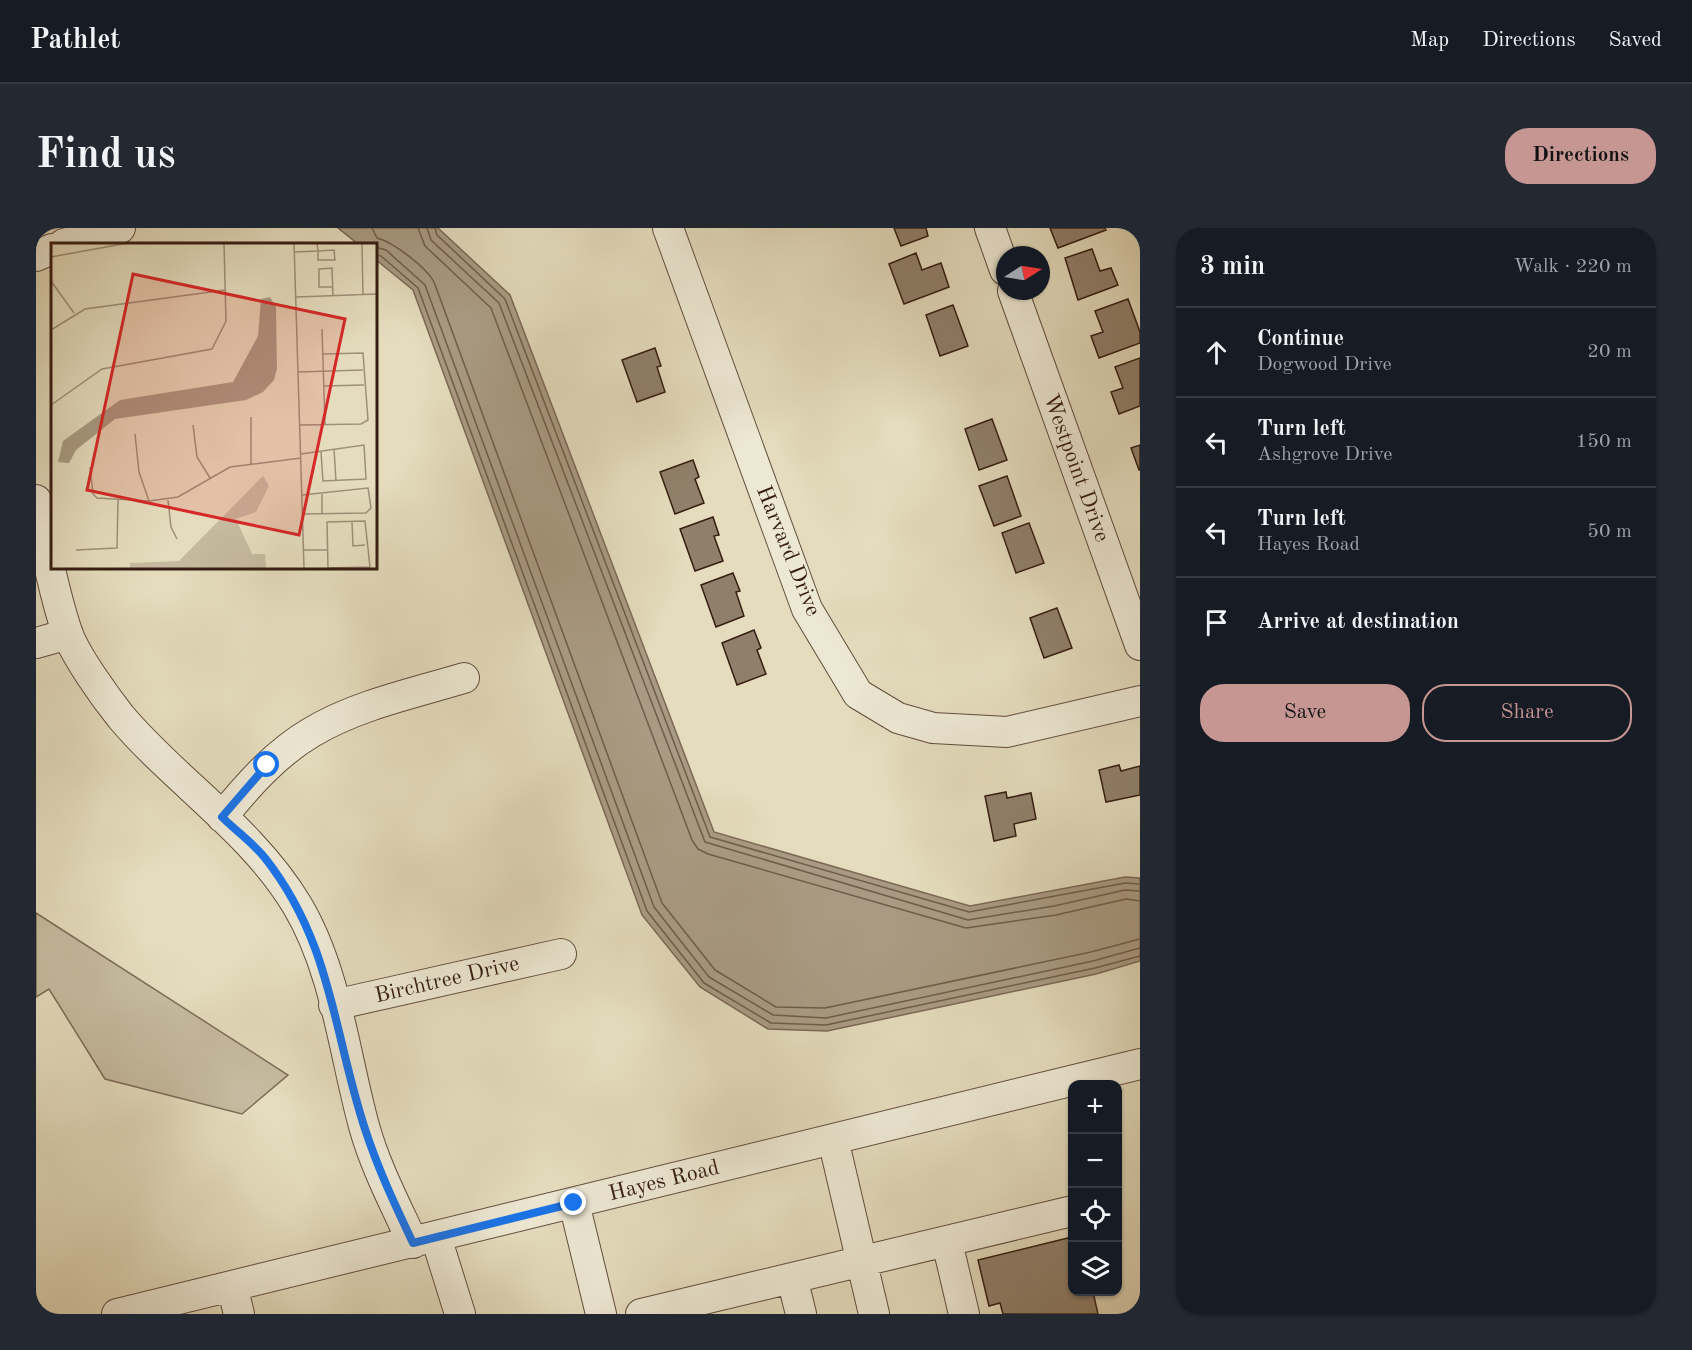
<!DOCTYPE html>
<meta charset="utf-8">
<style>
:root{--surface:#171b24;--page:#242831;--text:#f1f3f6;--muted:#9ea1a6;--line:#363941;--accent:#c59692}
body{margin:0;font-family:"Old Standard TT",serif;background:var(--page);color:var(--text)}
.controls{position:absolute;right:18px;bottom:18px;display:grid;overflow:hidden;border-radius:12px;box-shadow:0 2px 4px #0004}
.controls button{width:54px;height:54px;display:grid;place-items:center;padding:0;border:0;border-bottom:2px solid var(--line);background:var(--surface);color:var(--text);font:30px sans-serif}
.compass{position:absolute;left:960px;top:18px;width:54px;height:54px;border-radius:50%;background:var(--surface);box-shadow:0 2px 4px #0004;rotate:78deg}
.stop{position:absolute;width:18px;height:18px;margin:-14px;border:4px solid #1a73e8;border-radius:50%;background:#fff}
.stop.end{background:#1a73e8;border-color:#fff;box-shadow:0 2px 6px #0008}
.list{margin:0;padding:0;list-style:none}
h2{display:flex;justify-content:space-between;align-items:center;height:78px;margin:0;padding:0 24px;font-size:26px}
h2 small{font-size:20px;font-weight:400;color:var(--muted)}
.list li{display:grid;grid-template-columns:39px 1fr auto;gap:18px;align-items:center;box-sizing:border-box;height:90px;padding:0 24px;border-top:2px solid var(--line)}
.list b{display:block;font-size:22px;white-space:nowrap}
.list p{margin:0;font-size:20px;white-space:nowrap;color:var(--muted)}
.list em{font-size:20px;font-style:normal;color:var(--muted)}
.actions{display:flex;gap:12px;padding:18px 24px}
.actions a{flex:1;padding:14px 0;border:2px solid var(--accent);border-radius:24px;text-align:center;font-size:21px;color:var(--accent)}
.actions .main{background:var(--accent);color:#111}
.icon{flex:none;width:33px;height:33px;fill:none;stroke:currentColor;stroke-width:2;stroke-linecap:round;stroke-linejoin:round}
.map{position:relative;flex:none;width:1104px;height:1086px;overflow:hidden;border-radius:24px}
header{display:flex;align-items:center;gap:36px;box-sizing:border-box;height:84px;padding:0 30px;background:var(--surface);border-bottom:2px solid var(--line)}
header strong{font-size:28px}
nav{display:flex;gap:33px;margin-inline-start:auto;font-size:21px}
.intro{display:flex;align-items:center;justify-content:space-between;box-sizing:border-box;height:144px;padding:0 36px}
h1{margin:0;font-size:42px}
.button{padding:15px 27px;border-radius:24px;background:var(--accent);color:#111;font-size:21px;font-weight:700}
main{display:flex;gap:36px;padding:0 36px}
aside{flex:1;background:var(--surface);border-radius:24px;box-shadow:0 2px 4px #0004}
.map>svg:first-child{display:block}
.green{fill:#c6bba0;stroke:#7e6c59;stroke-width:1.5}
.water{fill:#a99b83;stroke:#7b6856;stroke-width:1.5}
.lines{fill:none;stroke-linecap:round;stroke-linejoin:round}
.shore{stroke:#705c4a;stroke-width:1.5}
.building{fill:#90806b;stroke:#361c12;stroke-width:1.5}
.minor-casing{stroke:#624c3d;stroke-width:32}
.minor{stroke:#ede8d4;stroke-width:30}
.route{stroke:#1a73e8;stroke-width:8}
.labels{text-anchor:middle;dominant-baseline:central;stroke-width:4.5;stroke-linejoin:round;paint-order:stroke}
.street-label{font-size:22px;fill:#361c12;stroke:#ede8d4}
.inset-road{fill:none;stroke:#9e8f79;stroke-width:1.5}
.view{fill:#d62828;fill-opacity:0.15;stroke:#d62828;stroke-width:3}
.inset-edge{fill:none;stroke:#361c12;stroke-width:3}
</style>
<header>
<strong>Pathlet</strong>
<nav><a>Map</a><a>Directions</a><a>Saved</a></nav>
</header>
<div class="intro"><h1>Find us</h1><a class="button">Directions</a></div>
<main>
<div class="map">
<svg width="1104" height="1086" viewBox="0 0 1104 1086">
<rect width="100%" height="100%" fill="#e4dcbd"/>
<filter id="stains"><feTurbulence type="fractalNoise" baseFrequency=".00333" numOctaves="4"/><feColorMatrix values="0 0 0 0 .2 0 0 0 0 .09 0 0 0 0 .02 0 0 0 .5 -.17"/></filter>
<radialGradient id="worn" r=".72"><stop offset=".6" stop-color="#630" stop-opacity="0"/><stop offset="1" stop-color="#630" stop-opacity=".3"/></radialGradient>
<!-- green -->
<path class="green" d="M0,685L252,847L206,886L69,851L13,761L0,769Z"/>
<!-- water -->
<path class="water" d="M302,0H402L474,67L678,604L934,678L1089,649L1104,650V733L1060,746L791,803L732,801L664,759L606,687L377,62L339,31V16H322Z"/>
<g class="lines">
<!-- shore -->
<path class="shore" d="M336,0L341,10C357,14 390,39 398,54L626,675L679,742L740,779L789,780L1055,724L1104,711
M382,0L389,18L455,80L656,612L662,621L672,626L930,700L1020,687L1090,671L1104,673
M391,0L395,12L463,75L669,614L932,692L1018,678L1089,662L1104,663
M399,0L401,7L469,71L674,609L933,684L1089,655L1104,656
M339,19L350,22L389,57L618,679L673,749L737,787L790,790L1057,733L1104,720
M339,27L345,28L382,60L611,683L668,755L735,795L790,797L1059,740L1104,728"/>
</g>
<!-- building -->
<path class="building" d="M858,0H890L892,8L865,18Z
M1014,0H1069L1070,2L1022,20Z
M1056,21L1064,43L1075,40L1082,57L1042,72L1029,30Z
M880,25L886,42L905,35L913,59L868,76L853,36Z
M1092,71L1104,104V115L1063,130L1055,108L1067,104L1059,83Z
M917,77L932,118L904,128L890,87Z
M619,120L625,138L621,139L629,164L601,174L586,132Z
M1104,130V178L1083,186L1075,164L1087,160L1079,139Z
M956,191L971,232L943,242L929,201Z
M1104,217V242H1103L1095,220Z
M657,232L663,249L659,251L668,275L639,286L624,244Z
M971,248L985,288L958,298L943,258Z
M677,289L683,307L678,308L687,333L659,343L644,301Z
M993,295L1008,335L980,345L966,305Z
M697,345L704,363L700,364L708,388L680,399L665,357Z
M1021,380L1036,420L1008,430L994,390Z
M718,402L725,420L721,422L730,446L701,457L686,415Z
M1083,537L1085,543L1104,538V567L1070,574L1063,542Z
M970,564L971,570L995,565L1000,591L978,596L980,608L958,613L949,568Z
M1036,1009V1064H1057L1062,1086H967L964,1075L953,1078L942,1032Z"/>
<g class="lines">
<defs>
<path id="minor" d="M632,0L771,381L822,466L862,490L897,500L971,504L1104,473
M954,0L969,42
M28,16L84,0
M0,28L16,21
M977,63L1104,417
M0,272C8,316 17,362 31,404C39,427 69,469 85,489C140,554 216,602 261,677C300,742 308,825 328,898C339,938 359,976 377,1015
M0,415L32,406
M186,589C212,557 240,525 276,504C321,477 378,465 428,450
M298,777L525,726
M797,911L838,1086
M538,975L565,1086
M400,1009L424,1086
M911,1014L928,1086
M756,1050L765,1086
M196,1058L203,1086
M81,1086L1104,836
M605,1086L1032,984"/>
</defs>
<!-- minor casing -->
<use href="#minor" class="minor-casing"/>
<!-- minor -->
<use href="#minor" class="minor"/>
</g>
<g class="lines">
<!-- route -->
<path class="route" d="M231,537L186,589C200,603 217,615 229,630C296,715 297,804 329,901C342,941 359,977 377,1015L538,975"/>
</g>
<g class="labels">
<!-- street labels -->
<g class="street-label">
<text transform="translate(1040 240) rotate(70)">Westpoint Drive</text>
<text transform="translate(752 323) rotate(68)">Harvard Drive</text>
<text transform="translate(411 752) rotate(-13)">Birchtree Drive</text>
<text transform="translate(628 953) rotate(-14)">Hayes Road</text>
</g>
</g>
<!-- overview -->
<g transform="translate(15 15)">
<rect width="326" height="326" fill="#e4dcbd"/>
<path d="M212,233L218,243L205,269L185,276L201,311H214L215,325H79V320L128,318Z" fill="#c6bba0"/>
<path d="M219,54L225,64L226,126L223,137L212,149L195,157L64,176L25,207L18,220L7,219L12,198L69,157L182,139L207,93L210,56Z" fill="#a99b83"/>
<path class="inset-road" d="M243,0L253,325M311,0L312,52M283,7L284,17H267V8ZM243,9L267,8L266,0M0,14L77,0M0,38L23,70M281,44H268V26L281,25L282,53M245,54L326,51M271,86L274,181M0,87L34,66L174,47M247,129L312,127M273,143L313,142M0,162L51,126L161,106L175,78L173,0M200,174V221M142,182L146,214L159,235M249,182L310,181L317,177L312,110L272,111M84,191L88,229L98,258M283,206L285,238M250,211L313,202L315,236L272,238L270,209M39,224L42,251L46,255L98,258L127,254L179,224L250,215M271,251V270M251,252L317,245L320,265L315,270L251,271M117,257L120,284L126,296M314,278L319,324L277,325L276,279ZM301,279L302,303L314,302M25,307L66,305L67,257M253,307H277"/>
<path class="view" d="M82,31L294,76L248,292L36,247Z"/>
<rect width="326" height="326" class="inset-edge"/>
</g>
<rect width="100%" height="100%" filter="url(#stains)"/>
<rect width="100%" height="100%" fill="url(#worn)"/>
</svg>
<div class="controls">
<button>+</button>
<button>−</button>
<button><svg class="icon" aria-label="locate" viewBox="0 0 24 24"><circle cx="12" cy="12" r="6"/><path d="M12 2v4M12 18v4M2 12h4M18 12h4"/></svg></button>
<button><svg class="icon" aria-label="layers" viewBox="0 0 24 24"><path d="M12 4l9 5-9 5-9-5zM3 14l9 5 9-5"/></svg></button>
</div>
<svg class="compass" viewBox="-18 -18 36 36"><path d="M0-13l5 13h-10z" fill="#e53935"/><path d="M0 13l5-13h-10z" fill="#9ea1a6"/></svg>
<div class="stop" style="left:231px;top:537px"></div>
<div class="stop end" style="left:538px;top:975px"></div>
</div>
<aside>
<h2>3 min<small>Walk · 220 m</small></h2>
<ul class="list">
<li><svg class="icon" aria-label="ahead" viewBox="0 0 24 24"><path d="M12 20V5M6 11l6-6 6 6"/></svg><div><b>Continue</b><p>Dogwood Drive</p></div><em>20 m</em></li>
<li><svg class="icon" aria-label="left" viewBox="0 0 24 24"><path d="M17 20v-9H6M10 6l-5 5 5 5"/></svg><div><b>Turn left</b><p>Ashgrove Drive</p></div><em>150 m</em></li>
<li><svg class="icon" aria-label="left" viewBox="0 0 24 24"><path d="M17 20v-9H6M10 6l-5 5 5 5"/></svg><div><b>Turn left</b><p>Hayes Road</p></div><em>50 m</em></li>
<li><svg class="icon" aria-label="arrive" viewBox="0 0 24 24"><path d="M6 21V4h12l-3 4 3 4H6"/></svg><div><b>Arrive at destination</b></div></li>
</ul>
<div class="actions"><a class="main">Save</a><a>Share</a></div>
</aside>
</main>
